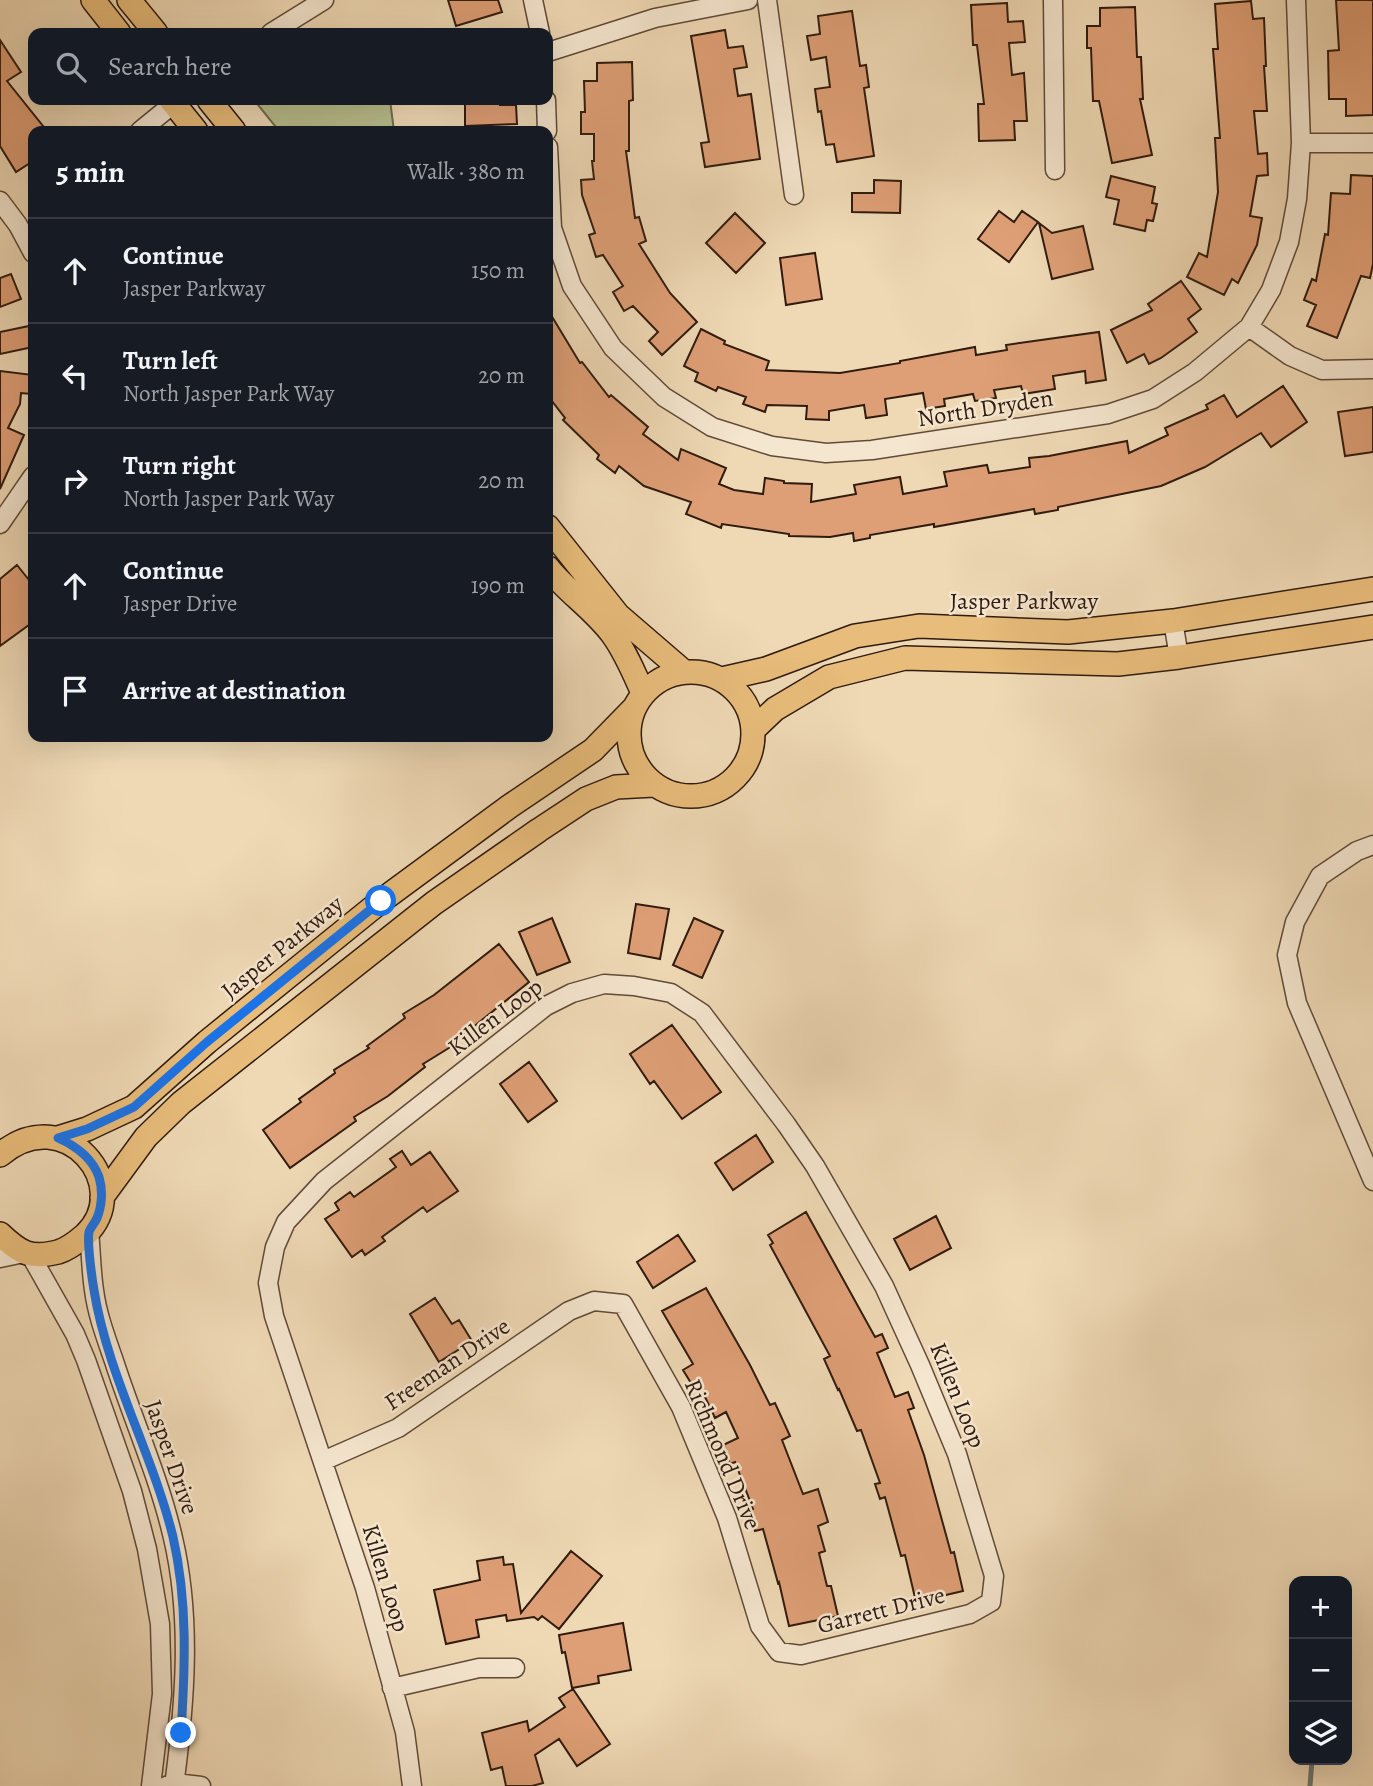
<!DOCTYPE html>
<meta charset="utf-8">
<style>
:root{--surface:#171b24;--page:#20242c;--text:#f1f3f6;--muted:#9ea1a6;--line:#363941}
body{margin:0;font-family:Alegreya,serif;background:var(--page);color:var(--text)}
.controls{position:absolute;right:21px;bottom:21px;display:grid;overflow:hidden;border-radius:14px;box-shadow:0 7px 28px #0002}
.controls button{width:63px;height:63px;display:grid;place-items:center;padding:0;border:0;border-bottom:2px solid var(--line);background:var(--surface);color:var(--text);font:35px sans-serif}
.stop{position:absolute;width:21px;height:21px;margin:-16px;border:5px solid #1a73e8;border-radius:50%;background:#fff}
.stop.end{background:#1a73e8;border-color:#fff;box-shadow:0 2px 7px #0008}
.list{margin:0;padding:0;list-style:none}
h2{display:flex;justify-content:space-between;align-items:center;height:91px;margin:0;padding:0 28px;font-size:30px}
h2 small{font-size:23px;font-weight:400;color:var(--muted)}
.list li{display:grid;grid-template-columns:46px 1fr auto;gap:21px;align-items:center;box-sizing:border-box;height:105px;padding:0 28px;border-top:2px solid var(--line)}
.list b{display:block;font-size:26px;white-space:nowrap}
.list p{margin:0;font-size:23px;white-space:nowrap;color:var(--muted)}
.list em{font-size:23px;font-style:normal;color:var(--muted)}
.icon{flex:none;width:38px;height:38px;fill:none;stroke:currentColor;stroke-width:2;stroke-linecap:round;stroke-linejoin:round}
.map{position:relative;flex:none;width:1373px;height:1786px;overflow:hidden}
.search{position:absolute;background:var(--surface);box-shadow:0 7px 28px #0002;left:28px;top:28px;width:525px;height:77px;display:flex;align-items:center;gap:18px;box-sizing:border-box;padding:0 24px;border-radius:14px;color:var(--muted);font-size:26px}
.panel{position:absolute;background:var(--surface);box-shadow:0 7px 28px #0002;left:28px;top:126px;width:525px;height:616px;border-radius:14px}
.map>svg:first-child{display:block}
.green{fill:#babf8d;stroke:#756d4e;stroke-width:2}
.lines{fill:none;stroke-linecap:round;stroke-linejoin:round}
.stream{stroke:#717a73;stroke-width:5}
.building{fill:#df9f76;stroke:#301b0f;stroke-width:2}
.minor-casing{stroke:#604a38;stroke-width:21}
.major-casing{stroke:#301b0f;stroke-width:26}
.minor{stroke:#f5e6cf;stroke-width:18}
.major{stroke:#e8bc7a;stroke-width:23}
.route{stroke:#1a73e8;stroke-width:9}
.labels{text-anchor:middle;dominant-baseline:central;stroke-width:5;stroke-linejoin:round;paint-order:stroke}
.street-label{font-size:24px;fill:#301b0f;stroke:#f5e6cf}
</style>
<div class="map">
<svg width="1373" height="1786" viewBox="0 0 1373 1786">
<rect width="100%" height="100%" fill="#efd9b5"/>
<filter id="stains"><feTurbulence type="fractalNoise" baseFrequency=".00286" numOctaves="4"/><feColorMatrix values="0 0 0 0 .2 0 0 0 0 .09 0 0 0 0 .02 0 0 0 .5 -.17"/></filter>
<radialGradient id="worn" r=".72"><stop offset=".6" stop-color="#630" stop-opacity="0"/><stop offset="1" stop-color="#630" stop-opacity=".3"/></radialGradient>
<!-- green -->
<path class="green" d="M254,100H390L394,131H279Z"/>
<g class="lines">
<!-- stream -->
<path class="stream" d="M1310,1786L1312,1760"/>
</g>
<!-- building -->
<path class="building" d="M448,0H498L502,12L456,26Z
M1336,0H1373V115L1346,116V99H1329L1328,51L1339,50Z
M1251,1L1253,19L1264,18L1266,66H1264L1267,111H1254L1258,154L1267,153L1268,175L1257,176L1250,216L1262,218L1257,245L1238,283L1232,279L1224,295L1187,277L1199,253L1207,257L1218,192L1215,138H1220L1213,49H1218L1215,4Z
M1007,3L1008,22L1023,21L1025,42L1009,43L1012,75L1024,73L1027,121H1014L1015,140L979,141L978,104H984L977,45H973L971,5Z
M1135,7L1137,57H1141L1143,99H1140L1152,155L1112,163L1099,101H1093L1091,48H1087V26H1100V8Z
M852,11L860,66L866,65L869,87L864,88L874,156L837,162L834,144L826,145L821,111L818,112L815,89L830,87L826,57L811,60L807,36L820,34L818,16Z
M725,30L728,48L743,46L747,67L734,69L738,96L751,94L760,159L705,167L701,143L709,142L691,36Z
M0,40L21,72L7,81L47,131H33V161L16,172L0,146Z
M632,62L633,100L629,101V151H626L635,218L639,217L646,241L639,244L670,293L697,322L662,355L649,341L658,332L633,306L624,311L613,292L623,286L603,255L596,257L589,235L595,233L582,195L581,180L594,179L592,161H594V134H581V112H585L584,81H597V63Z
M465,100H500V105H516L517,124L465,126Z
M1351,175L1373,176V264L1370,278L1361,276L1337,338L1307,326L1316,305L1304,300L1312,279L1316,281L1325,234L1328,235L1331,193L1350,194Z
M1111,176L1155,187L1152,203L1157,204L1153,221L1147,220L1145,231L1114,224L1119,200L1106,197Z
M874,180L901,181L900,213L852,212V193H874Z
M999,211L1014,222L1022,211L1038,222L1009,262L978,239Z
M735,213L765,243L736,273L706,243Z
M1039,223L1052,233L1083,226L1093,269L1052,279Z
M815,253L822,299L786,305L780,258Z
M11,274L21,299L0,307V278Z
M1181,281L1201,309L1188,319L1197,332L1161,358L1149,364L1144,354L1127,363L1111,330L1152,310L1148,304Z
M548,310L580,363L582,362L609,397L611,395L648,427L643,434L678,460L681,449L726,468L719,484L734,490L763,494L765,478L784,481V483L812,484L811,502L856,494L854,485L900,477L903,494L947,486L944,472L987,465L989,473L1030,467L1029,458L1049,456L1127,441L1129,453L1168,435L1165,428L1208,409L1206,405L1224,395L1237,417L1283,386L1307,422L1271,447L1261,433L1205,467L1161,486L1058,507V510L1035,514L1034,509L934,527V524L870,535V538L854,541L853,533L830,537L789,536V534L722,524L721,528L686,514L691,502L644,486L619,466L615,473L597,459L599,455L563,420L565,418L548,396Z
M29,326L33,347L0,354V332Z
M701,329L725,341L724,344L769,361L766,370L840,373L900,363V361L975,347L976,355L1007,350L1006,345L1099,332L1106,380L1086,383L1085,371L1053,376L1055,389L1023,394L1021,386L994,390L996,398L975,401L973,394L944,399L945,406L926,409L923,393L885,399L887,415L866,418L864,405L829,411V420L806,419L807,406L767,405L765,412L743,404L746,397L718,387L716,391L695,381L698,373L684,366Z
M0,371L33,375L31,394L21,393L20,404L8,428L24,435L0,489Z
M1373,407V452L1345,456L1338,412Z
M17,565L33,585V622L0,646V579Z
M636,904L669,909L660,959L628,953Z
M552,918L570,962L537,975L519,932Z
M694,918L723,931L702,978L673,965Z
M499,944L529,982L456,1041L457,1043L423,1064L425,1067L388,1096L354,1117L356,1121L290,1168L263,1130L301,1102L299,1099L335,1073L334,1070L369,1048L367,1046L405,1018L403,1014L434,995Z
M672,1025L721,1092L682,1119L654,1081L650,1084L630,1054Z
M529,1062L557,1101L528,1122L500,1084Z
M756,1135L773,1162L733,1190L715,1163Z
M402,1151L411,1165L430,1152L458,1191L427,1212L423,1207L382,1237L385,1241L365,1255L362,1250L352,1257L325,1219L339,1210L335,1203L350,1192L354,1197L396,1167L390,1159Z
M806,1212L875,1337L882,1334L888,1348L877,1353L895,1397L908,1392L914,1408L908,1410L924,1455L951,1553L954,1552L963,1591L916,1602L905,1555L901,1556L885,1497L880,1499L875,1484L880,1483L861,1430L857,1431L839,1389L838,1390L824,1359L830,1356L770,1245L773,1243L768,1235Z
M936,1216L951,1248L910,1270L894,1239Z
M678,1235L695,1261L653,1288L637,1262Z
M706,1288L750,1365L770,1405L775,1403L790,1436L782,1440L803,1494L818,1489L828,1522L818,1526L825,1551L819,1553L827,1586H831L838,1616L789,1626L779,1582L778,1583L763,1529L755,1531L749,1511L753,1509L735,1462L730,1464L721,1446L738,1438L726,1412L715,1418L697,1380L691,1383L683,1370L693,1364L662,1311Z
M435,1298L452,1324L459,1320L472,1341L439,1362L410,1314Z
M571,1551L602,1576L559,1629L542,1616L538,1620L534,1617L507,1621L506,1615L476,1620L479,1637L446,1644L434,1590L480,1580L477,1561L503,1557L504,1565L513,1564L521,1613Z
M623,1623L631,1670L598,1676L599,1683L572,1688L565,1652L562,1653L559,1635Z
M573,1689L610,1744L577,1766L559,1739L535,1755L543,1783L532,1786H506L502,1767L491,1770L482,1733L527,1721L529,1731L565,1707L559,1698Z"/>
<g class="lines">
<defs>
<path id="minor" d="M533,0L540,33
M767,0L794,195
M1053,0L1055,170
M271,33L324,0
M548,52L655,18L748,0
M546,100L547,131
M140,131L178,100
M1301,143H1373
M548,147L552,228L572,286L613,348L664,397L712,427L772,446L826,453L872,450L1108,414L1153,399L1195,372L1249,327L1271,290L1289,242L1297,199L1301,143L1296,0
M0,201L18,225L33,253
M1249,327L1290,356L1322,370L1373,369
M0,524L33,476
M1173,621L1179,657
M1373,845L1357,851L1320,876L1295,922L1287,955L1297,1003L1373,1181
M89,1231C91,1251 91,1270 94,1290C97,1314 106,1338 114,1361C133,1420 159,1477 173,1538C192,1619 185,1704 174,1786
M31,1256L75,1334L86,1360L132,1491L147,1549L160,1624L162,1694L151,1786
M0,1258L24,1253
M323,1461L398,1428L569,1311L594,1301L623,1304L681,1407L727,1518L760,1626L779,1652L801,1655L970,1614L991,1602L994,1576L957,1454L920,1365L884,1286L815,1166L786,1124L702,1013L671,993L634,986L604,984L572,993L546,1006L324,1181L286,1222L275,1247L268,1283L274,1316L365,1588L405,1732L412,1786
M392,1688L479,1668H515
M166,1786L175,1783L201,1786"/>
<path id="major" d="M93,0L119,33
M129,0L156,33
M171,100L196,131
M209,100L234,131
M548,527L618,615L683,671
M548,568C567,592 595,610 613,635C626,653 634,673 643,693
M629 734a62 62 0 1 1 124 0a62 62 0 1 1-124 0Z
M722,679L766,669L855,636L919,626L1068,632L1173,621L1373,589
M754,729L775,709L829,677L905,658L1118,664L1179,657L1373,627
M58,1138L87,1129L134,1107L207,1042L381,901L510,806L593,750L634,708
M0,1155C65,1099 136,1187 85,1235C77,1242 68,1249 58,1252C30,1259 20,1253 0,1234
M102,1197L146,1137L181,1103L434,903L539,830L586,799L616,787L654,785"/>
</defs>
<!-- minor casing -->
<use href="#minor" class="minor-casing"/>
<!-- major casing -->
<use href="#major" class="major-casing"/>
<!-- minor -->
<use href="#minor" class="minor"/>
<!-- major -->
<use href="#major" class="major"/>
</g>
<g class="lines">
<!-- route -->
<path class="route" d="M181,1733C185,1668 188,1602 173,1537C153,1455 107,1373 94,1290C92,1279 87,1242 89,1232C90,1228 95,1223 97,1218C102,1206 103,1190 99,1177C92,1157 76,1146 58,1138L87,1129L134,1107L207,1042L381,901"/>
</g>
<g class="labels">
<!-- street labels -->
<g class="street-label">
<text transform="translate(985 408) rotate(-9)">North Dryden</text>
<text x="1024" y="601">Jasper Parkway</text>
<text transform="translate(282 947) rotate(-39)">Jasper Parkway</text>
<text transform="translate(495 1017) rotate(-37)">Killen Loop</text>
<text transform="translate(447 1364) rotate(-34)">Freeman Drive</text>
<text transform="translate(958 1395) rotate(68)">Killen Loop</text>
<text transform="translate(723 1454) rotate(67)">Richmond Drive</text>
<text transform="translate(172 1457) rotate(71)">Jasper Drive</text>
<text transform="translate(386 1578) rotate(73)">Killen Loop</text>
<text transform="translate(881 1610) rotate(-14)">Garrett Drive</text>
</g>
</g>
<rect width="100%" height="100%" filter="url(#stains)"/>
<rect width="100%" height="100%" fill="url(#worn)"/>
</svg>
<div class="controls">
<button>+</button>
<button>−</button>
<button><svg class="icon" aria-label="layers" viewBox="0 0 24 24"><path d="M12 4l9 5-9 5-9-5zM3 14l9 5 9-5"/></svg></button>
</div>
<div class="stop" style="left:381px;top:901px"></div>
<div class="stop end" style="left:181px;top:1733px"></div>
<div class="search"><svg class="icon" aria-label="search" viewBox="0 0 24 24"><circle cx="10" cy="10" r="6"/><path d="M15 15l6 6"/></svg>Search here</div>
<section class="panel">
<h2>5 min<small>Walk · 380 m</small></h2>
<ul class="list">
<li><svg class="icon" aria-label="ahead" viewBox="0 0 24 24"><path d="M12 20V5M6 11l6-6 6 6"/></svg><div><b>Continue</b><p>Jasper Parkway</p></div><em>150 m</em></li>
<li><svg class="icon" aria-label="left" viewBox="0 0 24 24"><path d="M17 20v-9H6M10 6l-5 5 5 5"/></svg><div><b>Turn left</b><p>North Jasper Park Way</p></div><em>20 m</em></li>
<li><svg class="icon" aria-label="right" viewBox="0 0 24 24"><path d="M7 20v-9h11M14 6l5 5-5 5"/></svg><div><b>Turn right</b><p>North Jasper Park Way</p></div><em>20 m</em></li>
<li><svg class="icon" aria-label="ahead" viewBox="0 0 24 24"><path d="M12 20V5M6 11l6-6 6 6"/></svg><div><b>Continue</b><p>Jasper Drive</p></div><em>190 m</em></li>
<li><svg class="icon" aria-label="arrive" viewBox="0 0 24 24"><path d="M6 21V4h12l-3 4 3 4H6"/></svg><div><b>Arrive at destination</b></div></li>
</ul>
</section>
</div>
